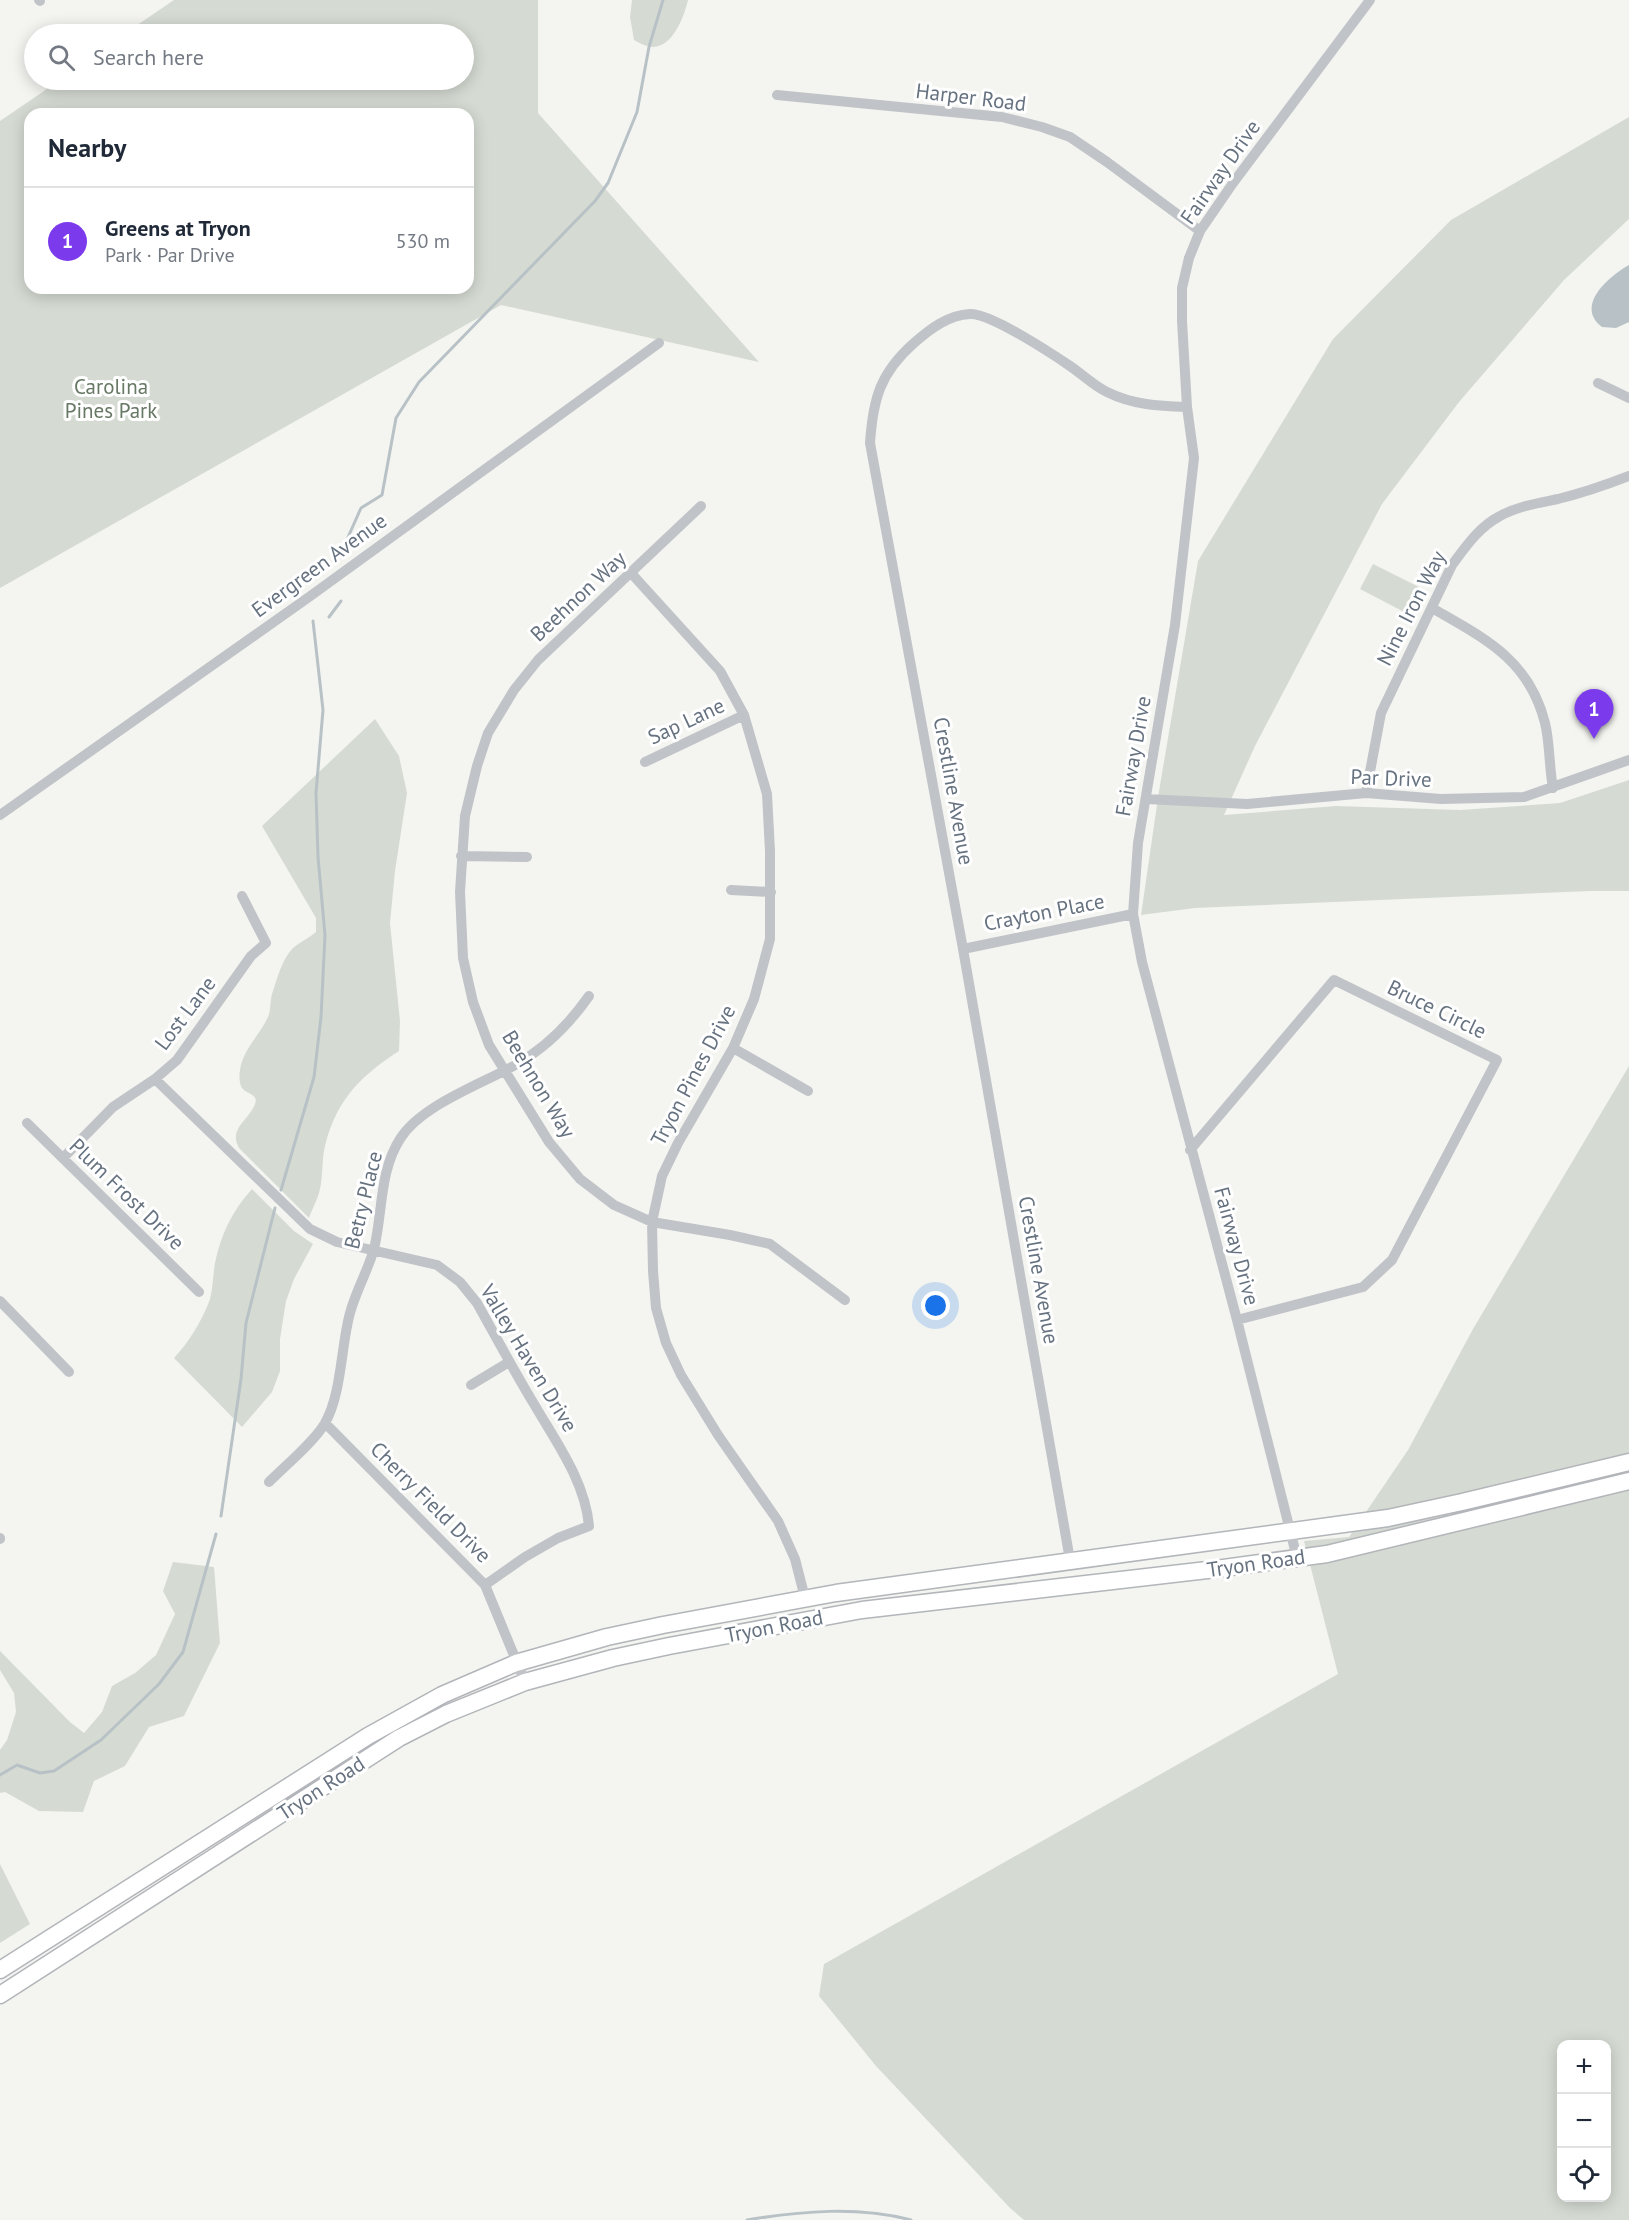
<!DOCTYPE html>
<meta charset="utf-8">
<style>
:root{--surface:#fff;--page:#f6f6f7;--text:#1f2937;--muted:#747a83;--line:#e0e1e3;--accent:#7c3aed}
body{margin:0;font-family:"PT Sans",sans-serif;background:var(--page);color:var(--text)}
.controls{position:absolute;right:18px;bottom:18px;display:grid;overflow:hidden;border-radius:12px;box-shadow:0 3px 15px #0003}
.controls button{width:54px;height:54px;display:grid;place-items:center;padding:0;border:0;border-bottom:2px solid var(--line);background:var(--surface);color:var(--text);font:30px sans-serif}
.you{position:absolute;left:936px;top:1306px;width:21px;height:21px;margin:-15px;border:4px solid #fff;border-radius:50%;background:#1a73e8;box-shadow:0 0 0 9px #1a73e833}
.badge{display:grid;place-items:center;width:39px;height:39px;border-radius:50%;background:var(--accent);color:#fff;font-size:20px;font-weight:700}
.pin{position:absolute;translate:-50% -50px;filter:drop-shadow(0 2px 3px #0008)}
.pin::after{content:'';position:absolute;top:32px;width:21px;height:18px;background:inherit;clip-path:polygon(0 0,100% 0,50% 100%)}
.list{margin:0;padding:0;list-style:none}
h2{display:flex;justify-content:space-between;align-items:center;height:78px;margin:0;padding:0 24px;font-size:26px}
h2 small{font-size:20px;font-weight:400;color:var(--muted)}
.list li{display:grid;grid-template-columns:39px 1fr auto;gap:18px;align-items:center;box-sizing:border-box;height:108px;padding:0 24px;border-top:2px solid var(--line)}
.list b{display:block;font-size:22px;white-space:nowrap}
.list p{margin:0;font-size:20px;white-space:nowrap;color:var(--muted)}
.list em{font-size:20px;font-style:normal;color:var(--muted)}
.icon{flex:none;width:33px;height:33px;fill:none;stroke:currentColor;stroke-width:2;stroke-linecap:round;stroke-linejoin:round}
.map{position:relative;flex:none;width:1629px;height:2220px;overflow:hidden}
.search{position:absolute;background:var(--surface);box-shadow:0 3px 15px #0003;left:24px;top:24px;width:450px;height:66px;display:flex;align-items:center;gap:15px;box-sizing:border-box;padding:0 21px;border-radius:33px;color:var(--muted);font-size:22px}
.panel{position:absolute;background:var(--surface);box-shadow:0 3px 15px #0003;left:24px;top:108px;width:450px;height:186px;border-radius:18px}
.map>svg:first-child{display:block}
.green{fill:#d5dbd3;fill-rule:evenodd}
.water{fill:#b8c2c6}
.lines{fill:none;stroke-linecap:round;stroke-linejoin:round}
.stream{stroke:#b8c2c6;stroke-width:3}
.primary-casing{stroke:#b2b5b9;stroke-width:19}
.minor{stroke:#c0c3c7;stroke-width:10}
.primary{stroke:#fff;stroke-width:16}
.labels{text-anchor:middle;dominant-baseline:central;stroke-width:6;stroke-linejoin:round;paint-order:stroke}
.street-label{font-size:21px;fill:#667280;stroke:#fff}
.park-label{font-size:21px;fill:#677864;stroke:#fff}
</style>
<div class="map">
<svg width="1629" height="2220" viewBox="0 0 1629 2220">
<rect width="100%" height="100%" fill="#f4f5f1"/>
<!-- green -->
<path class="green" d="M174,0H538V113L759,362L501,305L0,588V121L60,80H464V34H124ZM30,114H468V288H30Z
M632,0H688C684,17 671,53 647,46C643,45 638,42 634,40L630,17Z
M1629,117V219L1564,280L1459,402L1382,504L1255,746L1224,815L1336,806L1460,810L1560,803L1629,780V891H1590L1195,908L1141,915L1159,791L1198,561L1333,339L1451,220Z
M1373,564L1419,587L1406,613L1360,589Z
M375,719L399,756L407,793L395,871L390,923L400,1021L399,1051C362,1075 338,1098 326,1142C322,1155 323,1169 321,1183C320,1195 313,1207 309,1218L239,1148C228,1129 249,1120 255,1104C259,1094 246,1094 242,1088C239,1083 239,1075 240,1070C243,1049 260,1035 268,1017C271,1010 270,1001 272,994C277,979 282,959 293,948C300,942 309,938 316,932V918L262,826Z
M1629,1066V2220H1024L1010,2208L876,2066L819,1996L824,1964L1338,1674L1304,1541L1349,1537L1408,1450L1473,1329ZM1562,2044H1606V2198H1562Z
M252,1189L294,1231L313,1244L294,1279L286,1301L280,1339V1371L272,1392L242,1427L174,1358C189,1342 202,1321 210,1299C213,1288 213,1274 215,1263C221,1234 232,1211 252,1189Z
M173,1562L214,1567L220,1643L184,1716L149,1727L125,1766L94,1781L83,1812L39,1811L5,1792L0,1793V1750L7,1740L16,1712L14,1693L0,1670V1651L70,1722L84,1733L102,1712L112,1686L135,1673L156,1655L175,1614L163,1591Z
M0,1864L30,1924L0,1943Z"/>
<!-- water -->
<path class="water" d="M1629,265V322L1616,328L1602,327C1574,306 1609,276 1629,265Z"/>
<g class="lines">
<!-- stream -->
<path class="stream" d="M341,553L361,508L382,495L396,418L419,382L595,201L608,183L637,112L649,47L663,0
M329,617L341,601
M281,1190L314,1077L321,1017L325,935L318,857L316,793L323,710L313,621
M221,1516L241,1379L246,1323L275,1208
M0,1775L17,1765L40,1773L54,1771L101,1740L159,1684L183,1652L216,1534
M747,2220C801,2211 858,2206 911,2220"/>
<defs>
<path id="primary" d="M0,1970L368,1736L442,1695L516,1663L607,1637L663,1625L836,1593L1388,1518L1462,1502L1629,1462
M0,1995L399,1738L446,1714L525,1682L613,1658L669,1646L862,1610L1216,1569L1327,1554L1629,1481"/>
</defs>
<!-- primary casing -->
<use href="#primary" class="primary-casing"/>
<!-- minor -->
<path class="minor" d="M39,0L40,1
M777,95L1002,117L1042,127L1070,137L1107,162L1200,231
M1598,383L1629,398
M701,506L538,660L514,690L488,733L477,766L465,816L460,892L463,958L473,1002L489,1045L549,1142L580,1179L614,1205L652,1222L730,1235L770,1244L845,1300
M631,573L720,671L744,715L767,794L770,851V939L754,999L733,1048L678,1143L662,1176L652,1222L653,1271L656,1308L666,1343L681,1375L718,1435L778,1521L795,1559L805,1598
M1432,608C1484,638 1529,659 1545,723C1550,743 1549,767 1553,788
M645,762L744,715
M1366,793L1381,713L1452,565C1466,546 1479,527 1500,516C1518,506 1539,503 1558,499C1583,493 1606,485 1629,476
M1146,799L1247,804L1366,793L1441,799L1524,797L1629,760
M0,815L309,597L659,343
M461,856L527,857
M731,890L771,892
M963,949L1133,914
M733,1048L808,1091
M155,1079L310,1229L337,1242L437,1265L460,1282L477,1303C496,1337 514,1371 534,1404C556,1442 585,1481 589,1526L558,1538L525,1557L485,1585
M27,1123L199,1292
M1190,1150L1334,980L1497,1060L1392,1260L1363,1287L1237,1320
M63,1158L113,1107L155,1079L177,1060L251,956L266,943L242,896
M0,1301L69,1372
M471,1385L509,1362
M325,1423L485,1585L525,1682
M269,1482C284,1467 316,1440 325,1423C342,1393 341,1345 350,1313C356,1291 368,1270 374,1249C383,1212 379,1172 400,1139C421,1105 482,1084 517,1064C545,1048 570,1023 589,996
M0,1538V1539
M1297,1558L1237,1320L1142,962L1133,914L1138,843L1175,625L1194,458L1187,407L1182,321V288L1189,258L1200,231L1233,183L1370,0
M1070,1560L963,949L870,443C873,399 880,373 914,343C930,329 948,315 970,314C990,313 1051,353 1070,366C1082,374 1094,386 1107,392C1133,405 1159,406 1187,407"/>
<!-- primary -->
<use href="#primary" class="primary"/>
</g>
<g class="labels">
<!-- street labels -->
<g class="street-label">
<text transform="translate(971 97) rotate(7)">Harper Road</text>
<text transform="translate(1220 172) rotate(-55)">Fairway Drive</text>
<text transform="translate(319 565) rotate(-36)">Evergreen Avenue</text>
<text transform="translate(578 596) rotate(-43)">Beehnon Way</text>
<text transform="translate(1411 608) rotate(-63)">Nine Iron Way</text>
<text transform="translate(686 721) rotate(-25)">Sap Lane</text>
<text transform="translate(1133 756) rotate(-80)">Fairway Drive</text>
<text transform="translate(1391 778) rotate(2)">Par Drive</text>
<text transform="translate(954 791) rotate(80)">Crestline Avenue</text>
<text transform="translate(1044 912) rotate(-11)">Crayton Place</text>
<text transform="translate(1437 1009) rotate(26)">Bruce Circle</text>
<text transform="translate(185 1013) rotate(-53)">Lost Lane</text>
<text transform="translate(693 1075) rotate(-62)">Tryon Pines Drive</text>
<text transform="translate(539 1084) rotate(59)">Beehnon Way</text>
<text transform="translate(127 1194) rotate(44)">Plum Frost Drive</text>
<text transform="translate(363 1200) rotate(-76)">Betry Place</text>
<text transform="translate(1237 1246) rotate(75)">Fairway Drive</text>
<text transform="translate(1039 1270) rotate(80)">Crestline Avenue</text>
<text transform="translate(529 1358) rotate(59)">Valley Haven Drive</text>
<text transform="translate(431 1502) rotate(45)">Cherry Field Drive</text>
<text transform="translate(1256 1563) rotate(-8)">Tryon Road</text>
<text transform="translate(774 1626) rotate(-11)">Tryon Road</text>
<text transform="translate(321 1788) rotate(-33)">Tryon Road</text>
</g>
<!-- park labels -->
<g class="park-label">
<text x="111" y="386">Carolina<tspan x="111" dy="24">Pines Park</tspan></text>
</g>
</g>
</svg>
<div class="controls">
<button>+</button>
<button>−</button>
<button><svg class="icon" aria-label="locate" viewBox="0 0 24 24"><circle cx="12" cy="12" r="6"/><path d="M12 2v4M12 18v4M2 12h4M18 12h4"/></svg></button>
</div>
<div class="you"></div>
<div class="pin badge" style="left:1594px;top:739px">1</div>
<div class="search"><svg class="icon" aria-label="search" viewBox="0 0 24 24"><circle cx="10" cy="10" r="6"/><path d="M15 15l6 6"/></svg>Search here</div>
<section class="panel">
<h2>Nearby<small></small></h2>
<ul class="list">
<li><span class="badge">1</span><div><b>Greens at Tryon</b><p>Park · Par Drive</p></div><em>530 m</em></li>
</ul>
</section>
</div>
